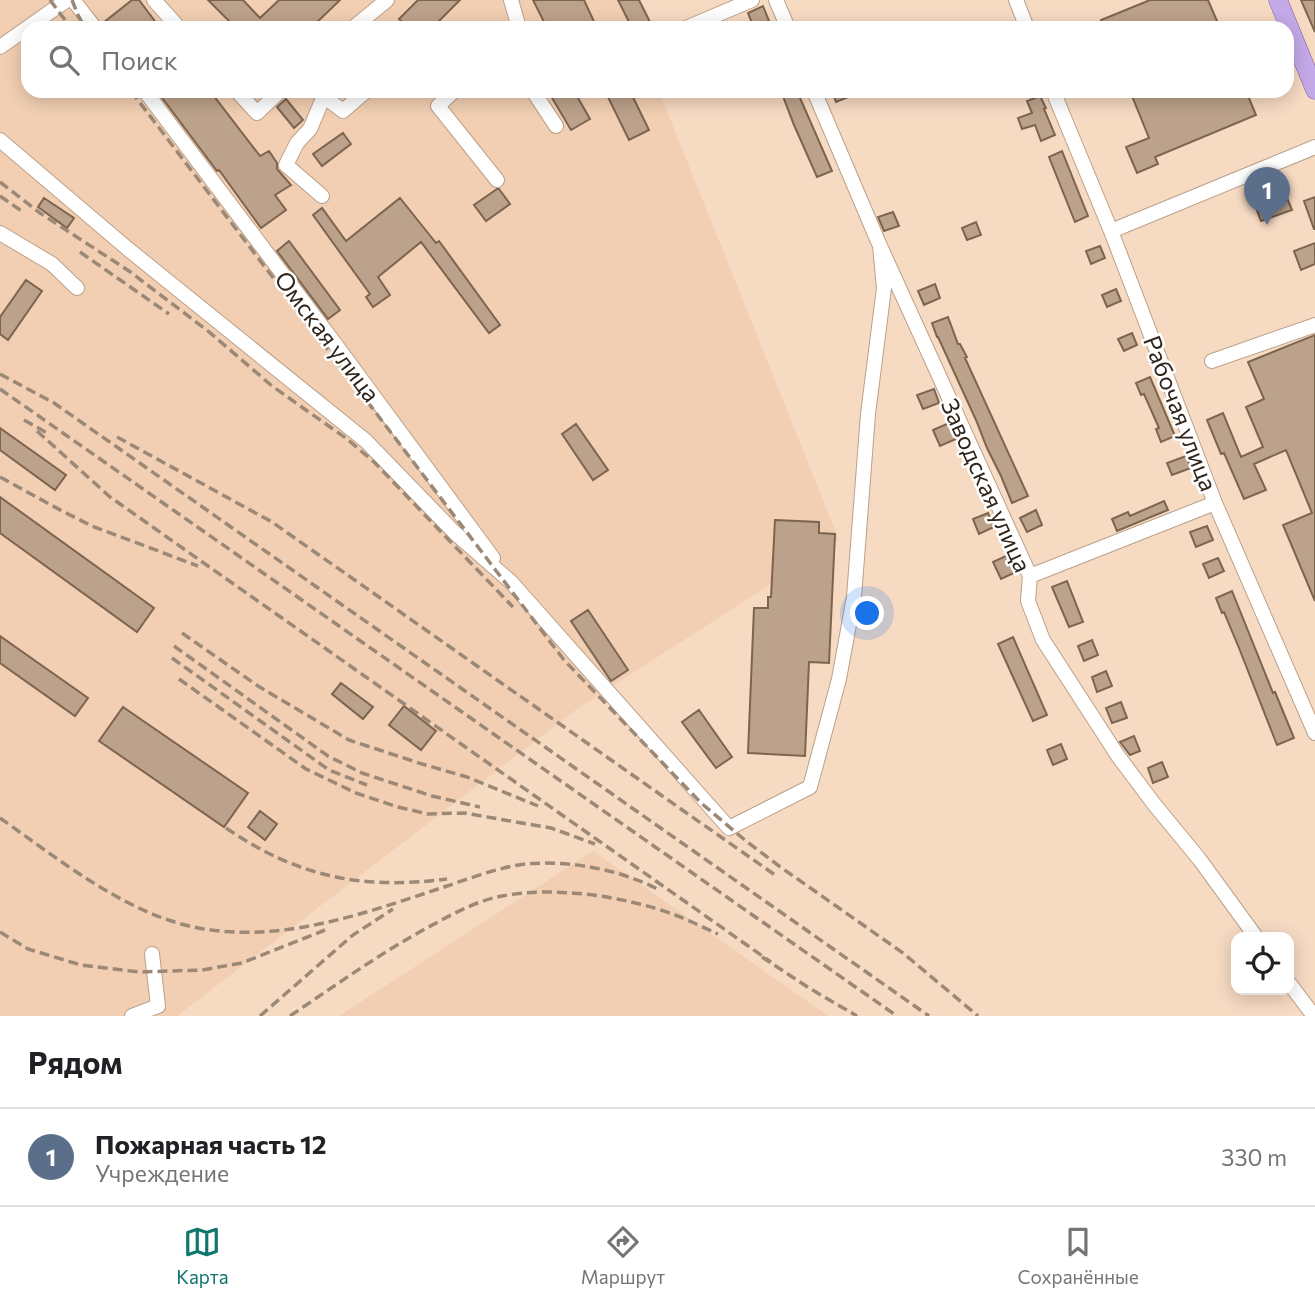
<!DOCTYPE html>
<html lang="ru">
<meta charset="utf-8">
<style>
:root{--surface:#fff;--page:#f6f6f6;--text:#202124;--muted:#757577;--line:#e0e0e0;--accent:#0f766e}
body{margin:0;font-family:Commissioner,sans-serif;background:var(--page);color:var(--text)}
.controls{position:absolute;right:21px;bottom:21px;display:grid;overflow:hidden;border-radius:14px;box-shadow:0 4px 18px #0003}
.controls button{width:63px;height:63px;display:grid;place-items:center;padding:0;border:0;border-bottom:2px solid var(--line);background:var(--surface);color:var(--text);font:35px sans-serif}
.you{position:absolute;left:868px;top:614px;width:24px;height:24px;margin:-18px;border:5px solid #fff;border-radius:50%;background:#1a73e8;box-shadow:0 0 0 10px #1a73e833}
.badge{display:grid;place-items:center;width:46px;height:46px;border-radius:50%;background:var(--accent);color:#fff;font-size:23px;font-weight:700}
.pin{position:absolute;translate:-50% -58px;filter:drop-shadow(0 2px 4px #0008)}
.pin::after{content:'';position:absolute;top:37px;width:24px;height:21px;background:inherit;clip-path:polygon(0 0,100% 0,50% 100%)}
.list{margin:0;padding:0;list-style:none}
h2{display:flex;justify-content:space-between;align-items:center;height:91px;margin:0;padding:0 28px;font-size:30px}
h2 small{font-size:23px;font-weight:400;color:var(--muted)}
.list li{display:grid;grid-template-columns:46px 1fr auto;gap:21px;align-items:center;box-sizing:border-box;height:98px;padding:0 28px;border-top:2px solid var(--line)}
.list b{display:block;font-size:26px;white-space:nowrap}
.list p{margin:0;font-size:23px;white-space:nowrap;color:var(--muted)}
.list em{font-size:23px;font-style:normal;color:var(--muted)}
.icon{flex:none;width:38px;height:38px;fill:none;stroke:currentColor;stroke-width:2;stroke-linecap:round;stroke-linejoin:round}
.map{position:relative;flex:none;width:1315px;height:1016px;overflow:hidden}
.search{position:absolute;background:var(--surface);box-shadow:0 4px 18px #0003;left:21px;right:21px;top:21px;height:77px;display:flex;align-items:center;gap:18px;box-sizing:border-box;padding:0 24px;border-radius:21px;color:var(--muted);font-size:26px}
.sheet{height:189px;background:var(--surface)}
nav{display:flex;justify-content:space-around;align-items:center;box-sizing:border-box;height:98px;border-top:2px solid var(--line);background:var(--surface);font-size:19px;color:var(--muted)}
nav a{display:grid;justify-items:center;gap:4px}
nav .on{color:var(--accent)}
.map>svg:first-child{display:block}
.built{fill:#f2cfb2}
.building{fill:#bda28b;stroke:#7d644f;stroke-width:2}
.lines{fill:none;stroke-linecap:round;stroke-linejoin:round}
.minor-casing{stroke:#bba089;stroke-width:16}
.major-casing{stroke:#775797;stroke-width:19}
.minor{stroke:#fff;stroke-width:14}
.major{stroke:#c4aae8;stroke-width:18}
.rail{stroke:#9c8876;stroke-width:3.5;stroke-dasharray:10 5;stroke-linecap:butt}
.labels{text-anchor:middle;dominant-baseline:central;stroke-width:5;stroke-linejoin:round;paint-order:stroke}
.street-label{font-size:24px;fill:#30251c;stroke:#fff}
</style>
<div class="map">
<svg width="1315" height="1016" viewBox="0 0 1315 1016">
<rect width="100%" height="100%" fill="#f7dac2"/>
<!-- built -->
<path class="built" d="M0,0H622L634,28H28V91H659L839,540L577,709L177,1016H0Z
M593,851L828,1016H339Z"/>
<!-- building -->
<path class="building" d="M132,0H139L160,28H104L103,23Z
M208,0H243L260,18L279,0H340L311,28H236Z
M418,0H460L432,28H408L399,19Z
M533,0H584L597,28H547Z
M618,0H639L651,24L643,28H632Z
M1150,0H1208L1220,28H1104L1101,20Z
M1301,0H1315V32Z
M763,6L769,21L754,28L748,13Z
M157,91H210L260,156L269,151L277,163V169L291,185L275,195L286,210L261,228L219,170L217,171Z
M548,91H574L590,119L571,130Z
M605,91H630L649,130L629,140Z
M781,91H797L832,171L817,177L794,125Z
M832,91H863L836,102Z
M1130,91H1246L1256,115L1155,157L1158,164L1137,173L1126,147L1149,138Z
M1040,96L1046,108L1044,109L1055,135L1041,141L1035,125L1022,129L1018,118L1032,113L1027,101Z
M286,99L303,120L294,128L277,107Z
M343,133L351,144L322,166L313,154Z
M1062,151L1088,216L1075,222L1049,157Z
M1280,181L1292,210L1261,221L1250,192Z
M497,189H499L510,204L486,221L474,205Z
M1315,197V229H1314L1304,201Z
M44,198L74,218L67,228L38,207Z
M400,198L436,243L439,241L500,325L489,333L421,242L378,277L390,295L373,307L366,297L370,294L313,215L322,208L346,241Z
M893,212L899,226L884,231L878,217Z
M976,222L981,235L967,240L962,228Z
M289,241L340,310L328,319L277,251Z
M1315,243V264L1301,270L1294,251Z
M1100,246L1105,258L1091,264L1086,251Z
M26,280L42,291L8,340L0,334V317Z
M935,284L940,298L924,305L918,291Z
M1116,289L1121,301L1107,307L1102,295Z
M948,317L958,344H960L967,357L965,358L1028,496L1012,503L1001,476L987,448L976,420L938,337H937L932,323Z
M1132,333L1137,345L1124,351L1118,339Z
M1315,335V601L1283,525L1312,513L1286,450L1254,464L1266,490L1244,499L1224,453L1221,454L1207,420L1223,413L1241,457L1263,447L1246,407L1264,399L1248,362Z
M1150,377L1175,436L1161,442L1156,429L1159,428L1144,394L1141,395L1136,383Z
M934,389L939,403L923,409L917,395Z
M949,423L956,439L940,446L933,430Z
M576,424L608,470L593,480L562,434Z
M0,428L66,475L55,490L0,450Z
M1186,456L1191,468L1172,475L1167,463Z
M0,497L154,608L137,632L0,533Z
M1164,501L1168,510L1117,531L1112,519L1128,512L1130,516Z
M1036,510L1042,525L1027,532L1020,518Z
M988,513L994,527L979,534L973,519Z
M775,520L819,522V533L835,534L829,663L809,662L805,756L748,753L754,608H768V597H771Z
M1207,526L1213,540L1196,547L1190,532Z
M1008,555L1016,572L1001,579L993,562Z
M1218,558L1224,571L1209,578L1203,564Z
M1067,581L1083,622L1069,627L1052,587Z
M1232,591L1273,693L1275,692L1294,738L1277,745L1239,648L1224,612L1222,613L1216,598Z
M588,610L628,670L611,681L571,621Z
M0,636L88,698L75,716L0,663Z
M1013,637L1047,715L1033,721L998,644Z
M1092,640L1098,655L1084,661L1078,646Z
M1106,671L1112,686L1097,692L1092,677Z
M341,683L373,707L363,719L332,694Z
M1121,702L1127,718L1112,723L1106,708Z
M404,706L436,731L421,750L389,725Z
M123,707L248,793L224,827L99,741Z
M699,710L732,757L716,768L682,722Z
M1134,736L1140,751L1130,755L1120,742Z
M1061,744L1067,759L1053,765L1047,750Z
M1162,762L1168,777L1153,783L1148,768Z
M260,811L277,824L265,840L248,827Z"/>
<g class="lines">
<defs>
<path id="minor" d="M73,0L95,28
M154,0L179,28
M511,0L519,28
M776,0L788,28
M1016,0L1027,28
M353,28L387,0
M686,28L752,0
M0,47L67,0
M145,91L336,345L493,558
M237,91L257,113L280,91
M454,91L438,106L497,180
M533,91L556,126
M814,91L880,246L1030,576L1028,601L1043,640L1118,756L1154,804L1200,860L1256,937
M1053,91L1111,231L1215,503L1315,733
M318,92L343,111L366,91
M0,140L128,249L366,441L455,533L511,582L729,828L810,787L839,679L854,597L868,414L884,288L880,246
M322,196L286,165L297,143L310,129L324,96
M1111,231L1315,147
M0,233L52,264L77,288
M1212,361L1315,325
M1030,576L1215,503
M1289,983L1314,1016
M132,1016L158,1006L152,954"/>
<path id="major" d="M1278,0L1315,90"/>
</defs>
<!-- minor casing -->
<use href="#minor" class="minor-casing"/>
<!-- major casing -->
<use href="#major" class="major-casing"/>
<!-- minor -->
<use href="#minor" class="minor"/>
<!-- major -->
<use href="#major" class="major"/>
<!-- rail -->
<path class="rail" d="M50,0L71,28
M72,0L78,15L85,28
M131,91L564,660L701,803L746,841L779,866L903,953L978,1016
M0,182L40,213L129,271L208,331L272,386L347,439L374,462L513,607
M0,196L23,212
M80,252L169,314
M0,374L54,403L929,1016
M0,389L897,1016
M24,420L49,434
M37,431L110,497L771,962
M117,437L272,522L775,875
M0,477L62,511L92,526L198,566
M182,633L258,686L349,740L422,764L467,777L538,806
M174,646L328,756L362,773L432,796L480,807
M172,658L329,770L367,785
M179,679L306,769L356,793L398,807L428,814L464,813L551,828L595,844
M0,818C60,860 129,917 204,929C284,942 363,914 438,889C466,880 495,868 525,864C568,860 620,869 659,890
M226,828C298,877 361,890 447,879
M0,932L28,949L81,965L139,972L202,970L242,963L325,930
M762,957L809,988L857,1016
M260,1016L353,935L393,909
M290,1016C339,983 386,949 438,922C458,911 480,900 502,896C554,886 625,896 675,915C689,920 704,928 718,934"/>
</g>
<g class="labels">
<!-- street labels -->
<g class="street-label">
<text transform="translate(328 336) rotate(53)">Омская улица</text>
<text transform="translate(1181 413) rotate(69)">Рабочая улица</text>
<text transform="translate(987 485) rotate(66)">Заводская улица</text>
</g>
</g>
</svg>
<div class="controls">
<button><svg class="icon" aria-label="locate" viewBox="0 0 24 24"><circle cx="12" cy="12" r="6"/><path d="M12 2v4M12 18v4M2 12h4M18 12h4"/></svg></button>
</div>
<div class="you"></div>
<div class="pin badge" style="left:1267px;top:225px;background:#5c6f8a">1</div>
<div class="search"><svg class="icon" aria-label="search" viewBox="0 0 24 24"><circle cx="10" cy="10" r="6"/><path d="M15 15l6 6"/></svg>Поиск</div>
</div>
<section class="sheet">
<h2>Рядом<small></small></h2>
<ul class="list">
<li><span class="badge" style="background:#5c6f8a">1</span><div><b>Пожарная часть 12</b><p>Учреждение</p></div><em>330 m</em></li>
</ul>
</section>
<nav>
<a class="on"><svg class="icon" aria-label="map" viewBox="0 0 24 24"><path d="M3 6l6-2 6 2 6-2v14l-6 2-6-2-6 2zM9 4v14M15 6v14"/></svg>Карта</a>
<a><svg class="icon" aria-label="directions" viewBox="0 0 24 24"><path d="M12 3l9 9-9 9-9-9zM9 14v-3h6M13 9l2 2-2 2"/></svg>Маршрут</a>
<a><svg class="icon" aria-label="saved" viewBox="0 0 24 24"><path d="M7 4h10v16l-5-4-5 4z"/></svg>Сохранённые</a>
</nav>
